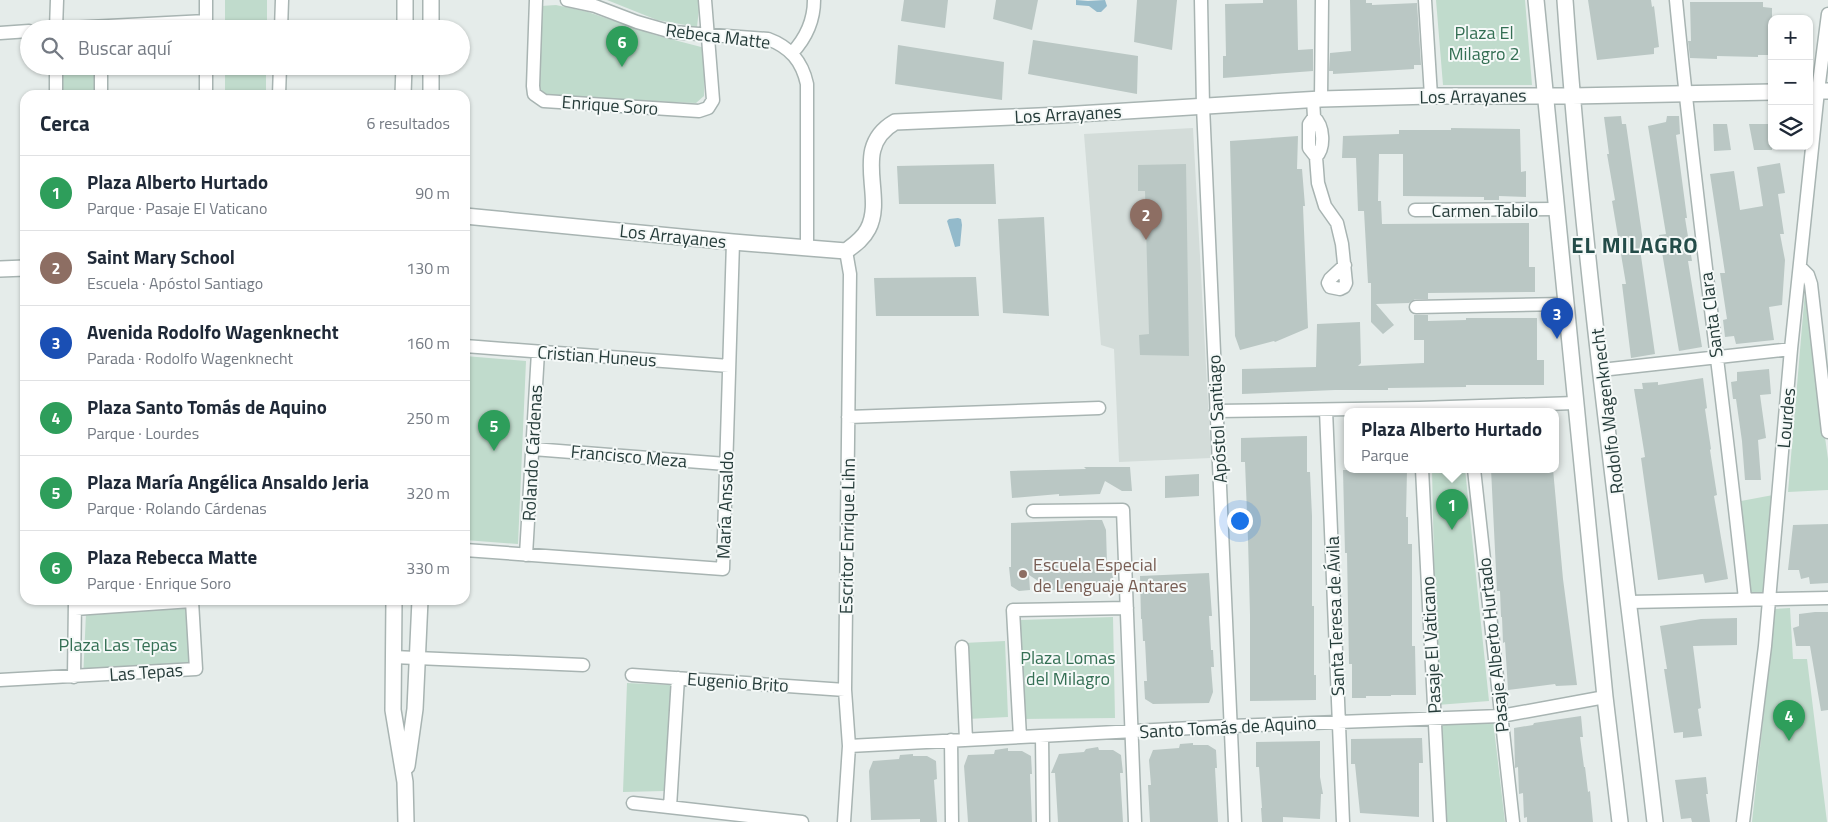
<!DOCTYPE html>
<html lang="es">
<meta charset="utf-8">
<style>
:root{--surface:#fff;--page:#f2f2f3;--text:#1f2937;--muted:#747a83;--line:#e0e1e3;--accent:#0b8043}
body{margin:0;font-family:"Titillium Web",sans-serif;background:var(--page);color:var(--text)}
.controls{position:absolute;right:15px;top:15px;display:grid;overflow:hidden;border-radius:10px;box-shadow:0 1px 4px #0004}
.controls button{width:45px;height:45px;display:grid;place-items:center;padding:0;border:0;border-bottom:1px solid var(--line);background:var(--surface);color:var(--text);font:25px sans-serif}
.you{position:absolute;left:1239px;top:520px;width:18px;height:18px;margin:-12px;border:4px solid #fff;border-radius:50%;background:#1a73e8;box-shadow:0 0 0 8px #1a73e833}
.badge{display:grid;place-items:center;width:32px;height:32px;border-radius:50%;background:var(--accent);color:#fff;font-size:16px;font-weight:700}
.pin{position:absolute;translate:-50% -41px;filter:drop-shadow(0 1px 2px #0008)}
.pin::after{content:'';position:absolute;top:26px;width:18px;height:15px;background:inherit;clip-path:polygon(0 0,100% 0,50% 100%)}
.popup{position:absolute;left:1344px;top:408px;width:215px;height:65px;box-sizing:border-box;display:grid;place-content:center;border-radius:10px;background:var(--surface);filter:drop-shadow(0 1px 4px #0005);font-size:16px;white-space:nowrap;color:var(--muted)}
.popup b{font-size:19px;color:var(--text)}
.popup::after{content:'';position:absolute;left:50%;top:100%;margin-left:-10px;border:10px solid transparent;border-top-color:var(--surface)}
.list{margin:0;padding:0;list-style:none}
h2{display:flex;justify-content:space-between;align-items:center;height:65px;margin:0;padding:0 20px;font-size:21px}
h2 small{font-size:16px;font-weight:400;color:var(--muted)}
.list li{display:grid;grid-template-columns:32px 1fr auto;gap:15px;align-items:center;box-sizing:border-box;height:75px;padding:0 20px;border-top:1px solid var(--line)}
.list b{display:block;font-size:19px;white-space:nowrap}
.list p{margin:0;font-size:16px;white-space:nowrap;color:var(--muted)}
.list em{font-size:16px;font-style:normal;color:var(--muted)}
.icon{flex:none;width:28px;height:28px;fill:none;stroke:currentColor;stroke-width:2;stroke-linecap:round;stroke-linejoin:round}
.map{position:relative;flex:none;width:1828px;height:822px;overflow:hidden}
.search{position:absolute;background:var(--surface);box-shadow:0 1px 4px #0004;left:20px;top:20px;width:450px;height:55px;display:flex;align-items:center;gap:12px;box-sizing:border-box;padding:0 18px;border-radius:28px;color:var(--muted);font-size:19px}
.panel{position:absolute;background:var(--surface);box-shadow:0 1px 4px #0004;left:20px;top:90px;width:450px;height:515px;border-radius:15px}
.map>svg:first-child{display:block}
.built{fill:#d3dcd9}
.green{fill:#c0dbcc}
.water{fill:#93bacb}
.building{fill:#bac7c4}
.lines{fill:none;stroke-linecap:round;stroke-linejoin:round}
.minor-casing{stroke:#a8b4b2;stroke-width:15}
.tertiary-casing{stroke:#a8b4b2;stroke-width:18}
.minor{stroke:#fff;stroke-width:12}
.tertiary{stroke:#fff;stroke-width:15}
.education-dot{fill:#8d6e63;stroke:#f5f9f8;stroke-width:2}
.labels{text-anchor:middle;dominant-baseline:central;stroke-width:4;stroke-linejoin:round;paint-order:stroke}
.park-label{font-size:18px;fill:#346f54;stroke:#f5f9f8}
.street-label{font-size:18px;fill:#263c3a;stroke:#f5f9f8}
.education-label{font-size:18px;fill:#785e54;stroke:#f5f9f8;text-anchor:start}
.district-label{font-size:22px;font-weight:bold;letter-spacing:1px;fill:#244c49;stroke:#f5f9f8}
</style>
<div class="map">
<svg width="1828" height="822" viewBox="0 0 1828 822">
<rect width="100%" height="100%" fill="#e5ecea"/>
<!-- built -->
<path class="built" d="M1193,128L1211,458L1119,462L1114,349L1101,345L1084,134Z"/>
<!-- green -->
<path class="green" d="M225,0H267V29H225Z
M607,0H700L697,27L657,20Z
M1436,0H1525L1532,85H1443Z
M556,5L588,12L655,35L705,48L704,96L696,103L548,97L542,93L539,86L541,6Z
M62,66H96V95H62Z
M225,66H266V95H225Z
M1805,291L1828,459V490L1788,492Z
M465,356L526,361L518,544L465,540Z
M1432,469H1465L1489,701L1437,705Z
M1773,495L1763,596L1750,595L1741,501Z
M188,607L191,670L83,680L86,613Z
M1790,608L1793,659H1807L1827,822H1752L1775,609Z
M1113,617L1115,718L1021,719V620Z
M1005,641L1008,717L967,719L963,643Z
M627,683L671,685L664,791L623,792Z
M1493,720L1505,822H1445L1442,724Z"/>
<!-- water -->
<path class="water" d="M1076,0L1088,1L1105,0L1107,6L1101,12H1097L1089,6L1076,5Z
M958,218L961,219L962,225L960,246L955,247L947,221L949,219Z"/>
<!-- building -->
<path class="building" d="M904,0H948L945,28L901,21Z
M996,0H1038L1032,30L993,19Z
M1137,0H1177L1172,50L1134,42Z
M1263,0H1297L1298,50L1313,49V71L1223,78V56H1226L1225,4L1263,3Z
M1350,0H1366V3H1372V5L1417,3L1421,65H1414V69L1333,74V71H1329L1330,53L1351,51Z
M1588,0H1651L1652,7L1654,6L1659,47L1654,48V54L1597,60Z
M1690,2H1763V7L1772,8V55H1758V57L1717,56V59L1690,58L1688,41H1691Z
M1033,40L1138,56L1137,94L1028,74Z
M898,45L1004,62L1002,100L895,84Z
M1621,116L1622,124H1626L1644,248L1640,249L1655,354L1631,358L1622,284H1626L1612,201L1615,200L1607,154H1609L1604,117Z
M1667,116H1679L1680,134L1676,135L1687,218H1685L1692,261H1688L1702,347L1679,351L1659,235L1666,234L1648,126L1666,122Z
M1713,124H1727L1731,150L1714,151Z
M1749,124H1768V130H1772V150H1754Z
M1451,128L1520,129L1521,172L1526,171V197L1499,196V200H1484V197L1403,196V154H1379L1378,201H1381L1382,224L1529,223V267H1535V292L1428,293V299H1415L1409,303L1376,304L1394,325L1383,334L1371,322V283H1368L1364,211H1358L1356,158H1342L1343,136L1399,134V130H1451Z
M1298,136L1297,169H1302L1305,206H1303L1308,328L1275,342L1274,341L1240,350L1235,336L1230,141Z
M1780,163L1785,193L1778,194L1784,234H1780L1785,260L1782,305L1769,307L1774,340L1736,344L1734,336L1725,337L1723,320L1727,319L1720,273H1725L1710,174L1734,171L1740,210L1763,206L1757,167Z
M994,164L996,204H899L897,166Z
M1186,164L1189,356L1140,355L1139,335L1149,334L1145,191H1138V165Z
M1044,217L1049,316L1003,313L998,219Z
M976,277L979,316H876L874,278Z
M1414,315H1428V321L1466,320V318H1537V360H1544V385H1466V387L1388,388V390H1335L1242,394V369L1316,367L1317,324L1360,322L1361,363L1358,366L1424,363V340H1414Z
M1769,369L1771,394L1760,395L1766,438L1758,440L1761,480H1745L1742,441L1736,399H1733L1731,382L1737,381V372Z
M1703,378L1707,408L1705,409L1711,449L1710,450L1717,495L1714,496L1728,579L1705,583L1703,574L1658,580L1641,458L1645,457L1634,389H1643L1642,383L1658,382V385Z
M1307,436V472H1310L1312,516V606H1314V675H1316V700L1250,701V615L1248,539L1245,462H1241V438Z
M1084,467H1130L1132,491H1122L1105,481L1100,494L1059,496V494L1012,498L1010,471L1086,469Z
M1491,469H1553L1563,579L1577,685L1556,686L1555,684L1508,690L1505,642L1503,643L1502,617H1501L1500,591H1497Z
M1343,470H1407L1406,517H1408V544H1412V646H1415L1416,695H1391V696H1366V698H1352V664H1349L1347,553H1345Z
M1199,474V496L1165,498V476Z
M1089,520H1102L1106,530L1107,564H1112L1113,580L1109,590L1096,591V587L1052,590L1029,575L1030,590L1019,591L1011,586L1009,567H1011V523Z
M1828,524V583L1810,584L1809,577L1801,579L1799,570H1788L1793,525Z
M1209,573L1212,616H1209L1211,650H1213L1214,667H1211L1213,692L1209,703L1153,704L1145,699L1144,681H1147L1145,641H1143L1142,619H1141L1140,576Z
M1815,612H1828V710L1821,711L1810,646H1796L1793,628L1799,626V614Z
M1737,618V645L1693,646L1701,708L1698,709L1702,736L1683,738V732L1674,733L1664,669H1667L1660,626L1701,619Z
M1581,716L1583,737H1580L1584,767H1585L1588,792L1590,791L1593,822H1527V817L1524,818L1523,793L1519,794L1518,767L1515,768L1514,728L1533,725L1534,723Z
M1422,738L1423,763H1419V817L1360,813L1355,764H1351V739Z
M1320,741V777L1323,794H1321L1320,819L1283,817V822H1262L1261,808H1262L1259,767H1256V742Z
M1193,743V745H1208L1216,750L1217,768H1215L1218,822H1150L1148,785H1151L1149,760L1153,750L1179,748L1180,744Z
M1098,747L1099,750H1113L1121,755L1123,773H1120L1123,822H1058L1055,773H1051L1059,754L1084,752L1086,749Z
M1008,748V751H1022L1031,756L1032,774H1030L1032,822H968L964,766L968,755L994,754L995,750Z
M913,754V756H927L936,761L937,779L934,780L937,822H920V819L871,820L869,771L873,761L899,759L900,755Z
M1706,777L1708,794H1706L1710,822H1692L1691,818L1681,819L1675,780Z"/>
<g class="lines">
<defs>
<path id="minor" d="M536,0L533,86L534,94L544,101L699,111L708,108L713,100L705,0
M567,0L595,6L637,22L672,32L768,39C790,47 802,61 807,84V248
M1201,0L1203,106L1235,822
M1425,0L1431,96
M1676,0C1695,200 1724,399 1745,599
M50,29L206,21
M56,29L57,0
M206,29V0
M281,29L282,0
M0,33L29,31
M792,53C806,38 814,21 814,0
M101,66V95
M206,66V95
M56,95V66
M279,95L280,66
M1313,99L1314,117L1309,124V148L1316,157L1318,183L1325,206L1337,223L1342,244L1346,283L1344,287L1340,289L1330,287L1328,283L1330,279L1345,265
M1321,99L1322,0
M1314,117C1324,126 1325,148 1316,157
M1415,210L1556,209
M1801,268L1808,275L1811,284L1828,432
M1416,307L1565,304
M465,346L729,366
M1601,370L1791,349
M1326,410L1343,822
M1216,411L1419,408L1575,403
M848,417L1099,408
M533,449L726,464
M1422,469L1440,822
M1474,469L1513,822
M1033,511L1123,510L1135,822
M465,550L723,569L733,242
M526,555L538,352
M1629,602L1828,598
M962,647L966,740
M393,657L583,665
M632,675L845,690
M74,677L75,600
M0,680L196,669L192,601L75,609
M1042,736L1043,822
M1020,737L1013,610L1127,608
M951,740L952,822
M849,746L1230,726L1501,716L1605,697
M633,803L802,822
M670,807L678,678
M844,822L849,746L845,690L850,274L846,251
M1743,822L1765,646L1791,349L1818,91L1828,14"/>
<path id="tertiary" d="M1536,0L1605,697L1620,822
M1565,0C1584,275 1623,548 1655,822
M405,29V0
M431,29V0
M1809,91H1828
M403,95L404,66
M431,95V66
M465,216L733,242L846,251C854,245 863,239 868,229C886,195 850,148 895,122L1061,115L1321,99L1431,96H1572L1772,92
M0,269L25,268
M394,600L393,710L405,782L406,822
M407,766L415,709L420,600"/>
</defs>
<!-- minor casing -->
<use href="#minor" class="minor-casing"/>
<!-- tertiary casing -->
<use href="#tertiary" class="tertiary-casing"/>
<!-- minor -->
<use href="#minor" class="minor"/>
<!-- tertiary -->
<use href="#tertiary" class="tertiary"/>
</g>
<!-- markers -->
<circle class="education-dot" cx="1023" cy="574" r="5"/>
<g class="labels">
<!-- park labels -->
<g class="park-label">
<text x="1484" y="32">Plaza El<tspan x="1484" dy="21">Milagro 2</tspan></text>
<text x="118" y="644">Plaza Las Tepas</text>
<text x="1068" y="657">Plaza Lomas<tspan x="1068" dy="21">del Milagro</tspan></text>
</g>
<!-- street labels -->
<g class="street-label">
<text transform="translate(718 36) rotate(7)">Rebeca Matte</text>
<text transform="translate(1473 96) rotate(-1)">Los Arrayanes</text>
<text transform="translate(610 105) rotate(4)">Enrique Soro</text>
<text transform="translate(1068 114) rotate(-3)">Los Arrayanes</text>
<text x="1485" y="210">Carmen Tabilo</text>
<text transform="translate(673 236) rotate(6)">Los Arrayanes</text>
<text transform="translate(1711 315) rotate(-97)">Santa Clara</text>
<text transform="translate(597 356) rotate(4)">Cristian Huneus</text>
<text transform="translate(1607 411) rotate(-97)">Rodolfo Wagenknecht</text>
<text transform="translate(1786 418) rotate(-85)">Lourdes</text>
<text transform="translate(1217 419) rotate(-93)">Apóstol Santiago</text>
<text transform="translate(532 453) rotate(-87)">Rolando Cárdenas</text>
<text transform="translate(629 456) rotate(5)">Francisco Meza</text>
<text transform="translate(725 505) rotate(-88)">María Ansaldo</text>
<text transform="translate(847 536) rotate(-89)">Escritor Enrique Lihn</text>
<text transform="translate(1335 616) rotate(-92)">Santa Teresa de Ávila</text>
<text transform="translate(1431 645) rotate(-93)">Pasaje El Vaticano</text>
<text transform="translate(1493 645) rotate(-96)">Pasaje Alberto Hurtado</text>
<text transform="translate(146 672) rotate(-4)">Las Tepas</text>
<text transform="translate(738 682) rotate(4)">Eugenio Brito</text>
<text transform="translate(1228 727) rotate(-3)">Santo Tomás de Aquino</text>
</g>
<!-- education labels -->
<g class="education-label">
<text x="1033" y="564">Escuela Especial<tspan x="1033" dy="21">de Lenguaje Antares</tspan></text>
</g>
<!-- district labels -->
<g class="district-label">
<text x="1635" y="245">EL MILAGRO</text>
</g>
</g>
</svg>
<div class="controls">
<button>+</button>
<button>−</button>
<button><svg class="icon" aria-label="layers" viewBox="0 0 24 24"><path d="M12 4l9 5-9 5-9-5zM3 14l9 5 9-5"/></svg></button>
</div>
<div class="you"></div>
<div class="pin badge" style="left:1452px;top:530px;background:#2e9e5b">1</div>
<div class="popup"><b>Plaza Alberto Hurtado</b>Parque</div>
<div class="pin badge" style="left:1146px;top:240px;background:#8d6e63">2</div>
<div class="pin badge" style="left:1557px;top:339px;background:#1a4fb4">3</div>
<div class="pin badge" style="left:1789px;top:741px;background:#2e9e5b">4</div>
<div class="pin badge" style="left:494px;top:451px;background:#2e9e5b">5</div>
<div class="pin badge" style="left:622px;top:67px;background:#2e9e5b">6</div>
<div class="search"><svg class="icon" aria-label="search" viewBox="0 0 24 24"><circle cx="10" cy="10" r="6"/><path d="M15 15l6 6"/></svg>Buscar aquí</div>
<section class="panel">
<h2>Cerca<small>6 resultados</small></h2>
<ul class="list">
<li><span class="badge" style="background:#2e9e5b">1</span><div><b>Plaza Alberto Hurtado</b><p>Parque · Pasaje El Vaticano</p></div><em>90 m</em></li>
<li><span class="badge" style="background:#8d6e63">2</span><div><b>Saint Mary School</b><p>Escuela · Apóstol Santiago</p></div><em>130 m</em></li>
<li><span class="badge" style="background:#1a4fb4">3</span><div><b>Avenida Rodolfo Wagenknecht</b><p>Parada · Rodolfo Wagenknecht</p></div><em>160 m</em></li>
<li><span class="badge" style="background:#2e9e5b">4</span><div><b>Plaza Santo Tomás de Aquino</b><p>Parque · Lourdes</p></div><em>250 m</em></li>
<li><span class="badge" style="background:#2e9e5b">5</span><div><b>Plaza María Angélica Ansaldo Jeria</b><p>Parque · Rolando Cárdenas</p></div><em>320 m</em></li>
<li><span class="badge" style="background:#2e9e5b">6</span><div><b>Plaza Rebecca Matte</b><p>Parque · Enrique Soro</p></div><em>330 m</em></li>
</ul>
</section>
</div>
